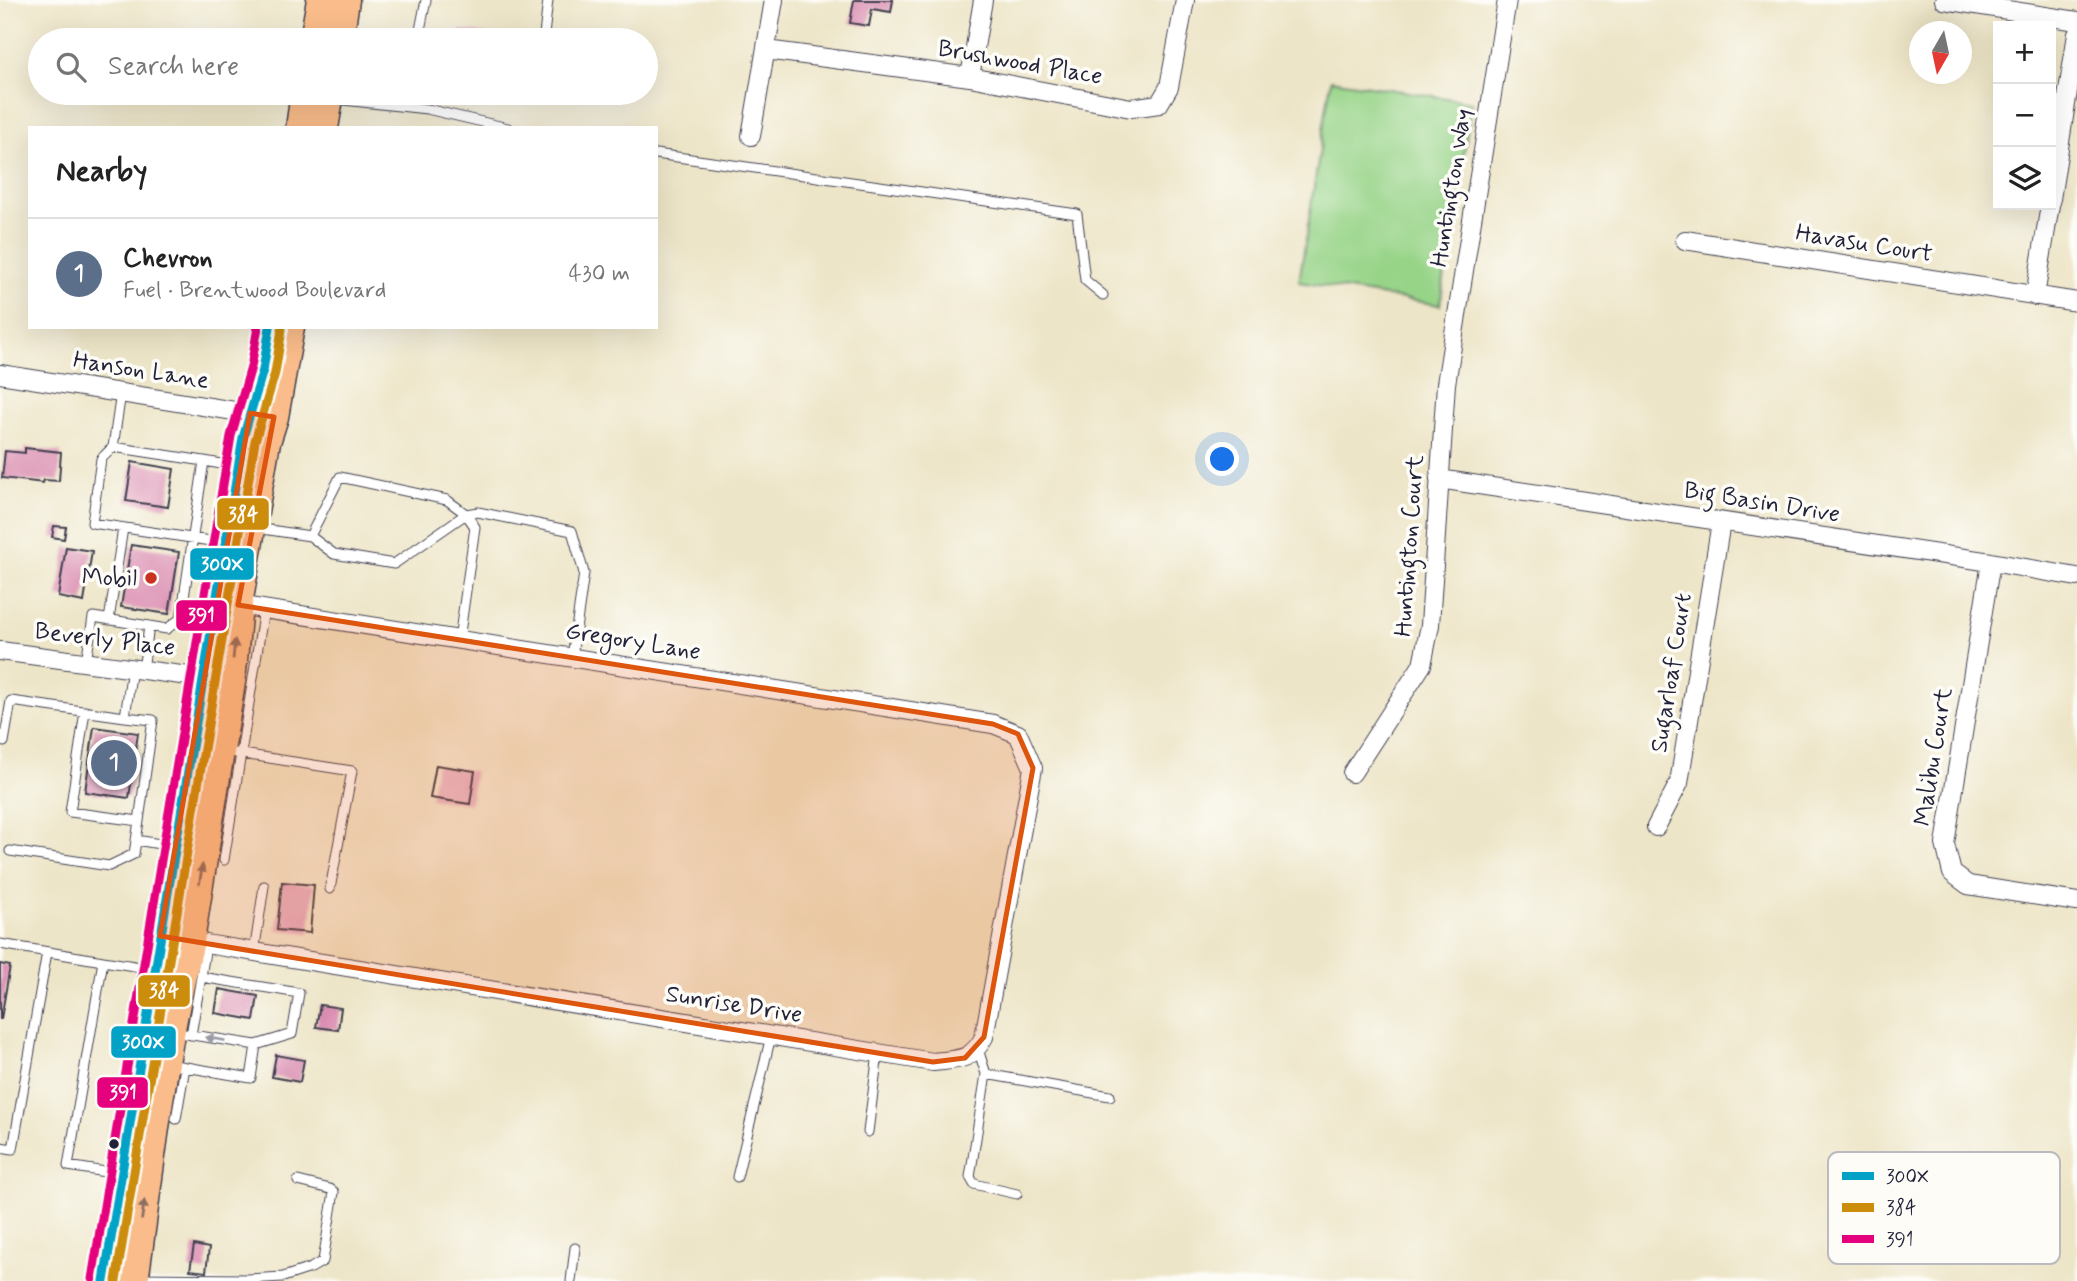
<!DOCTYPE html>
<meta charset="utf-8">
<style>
:root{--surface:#fff;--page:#f6f6f6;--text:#222;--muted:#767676;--line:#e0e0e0;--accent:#c8321e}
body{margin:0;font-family:Mynerve,sans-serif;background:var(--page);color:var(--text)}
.controls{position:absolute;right:21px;top:21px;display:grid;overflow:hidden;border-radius:0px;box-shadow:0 7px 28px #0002}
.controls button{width:63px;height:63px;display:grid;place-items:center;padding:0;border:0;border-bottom:2px solid var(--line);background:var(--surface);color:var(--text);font:35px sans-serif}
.compass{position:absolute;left:1909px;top:21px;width:63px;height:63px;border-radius:50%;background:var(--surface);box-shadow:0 7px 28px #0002;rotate:189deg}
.you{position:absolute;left:1223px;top:460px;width:24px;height:24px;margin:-18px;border:5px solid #fff;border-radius:50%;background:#1a73e8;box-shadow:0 0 0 10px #1a73e833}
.badge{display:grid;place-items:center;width:46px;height:46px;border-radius:50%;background:var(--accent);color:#fff;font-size:23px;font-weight:700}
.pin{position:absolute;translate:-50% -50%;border:4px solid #fff;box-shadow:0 2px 7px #0006}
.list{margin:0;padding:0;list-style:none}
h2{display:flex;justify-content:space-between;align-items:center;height:91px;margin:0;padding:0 28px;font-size:30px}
h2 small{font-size:23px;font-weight:400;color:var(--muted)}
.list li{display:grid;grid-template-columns:46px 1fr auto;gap:21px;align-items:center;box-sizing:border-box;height:112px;padding:0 28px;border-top:2px solid var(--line)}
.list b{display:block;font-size:26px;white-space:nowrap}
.list p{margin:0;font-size:23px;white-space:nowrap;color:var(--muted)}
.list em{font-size:23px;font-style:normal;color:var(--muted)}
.icon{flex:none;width:38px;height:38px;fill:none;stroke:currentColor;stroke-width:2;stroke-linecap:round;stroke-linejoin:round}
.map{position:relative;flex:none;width:2077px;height:1281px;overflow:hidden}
.search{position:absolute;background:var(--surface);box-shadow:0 7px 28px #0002;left:28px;top:28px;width:630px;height:77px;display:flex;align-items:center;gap:18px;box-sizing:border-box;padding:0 24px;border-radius:38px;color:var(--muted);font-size:26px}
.panel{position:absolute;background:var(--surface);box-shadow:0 7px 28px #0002;left:28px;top:126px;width:630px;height:203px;border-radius:0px}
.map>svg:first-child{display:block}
.green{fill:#97d488;stroke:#5c7b62;stroke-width:2}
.building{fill:#da8bb0}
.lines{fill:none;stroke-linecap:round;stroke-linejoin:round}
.service-casing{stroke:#403f50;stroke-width:11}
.minor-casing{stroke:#403f50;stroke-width:20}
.primary-casing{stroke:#403f50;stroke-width:31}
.service{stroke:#fff;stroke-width:9}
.minor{stroke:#fff;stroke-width:18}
.primary{stroke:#f9bc8a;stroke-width:28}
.bus-1-casing{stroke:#fdfcf7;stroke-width:14}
.bus-2-casing{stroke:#fdfcf7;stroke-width:14}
.bus-3-casing{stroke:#fdfcf7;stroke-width:14}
.bus-1{stroke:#02a2c7;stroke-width:9}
.bus-2{stroke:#cc8c0c;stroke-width:9}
.bus-3{stroke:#e5007d;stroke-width:9}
.oneway{fill:#8e6f62}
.oneway2{fill:#9c9ca7}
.marked{fill:#de560e;fill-opacity:0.2;stroke:#de560e;stroke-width:5;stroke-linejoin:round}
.poi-dot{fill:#c8321e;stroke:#fdfcf7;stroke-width:2.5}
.bus-dot{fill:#22223b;stroke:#fdfcf7;stroke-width:2.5}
.labels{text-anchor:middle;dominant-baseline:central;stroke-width:7;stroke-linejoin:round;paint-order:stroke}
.street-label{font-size:24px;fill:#22223b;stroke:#fdfcf7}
.poi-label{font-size:24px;fill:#22223b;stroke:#fdfcf7;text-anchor:end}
.key{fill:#fdfcf7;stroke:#bbbbbf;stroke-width:2}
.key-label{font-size:19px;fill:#22223b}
.line-badge{stroke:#fdfcf7;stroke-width:2.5}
.badge-label{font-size:19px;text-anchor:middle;font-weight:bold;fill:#fff}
</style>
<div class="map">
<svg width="2077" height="1281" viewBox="0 0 2077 1281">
<rect width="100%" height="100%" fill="#fdfcf7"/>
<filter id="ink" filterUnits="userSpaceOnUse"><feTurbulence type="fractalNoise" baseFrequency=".0143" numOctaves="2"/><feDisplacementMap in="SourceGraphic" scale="14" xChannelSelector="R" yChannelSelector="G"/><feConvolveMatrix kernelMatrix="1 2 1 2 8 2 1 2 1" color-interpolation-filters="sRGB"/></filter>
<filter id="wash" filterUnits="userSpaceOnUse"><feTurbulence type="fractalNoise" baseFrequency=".00686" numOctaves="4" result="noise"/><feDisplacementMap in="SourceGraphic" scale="28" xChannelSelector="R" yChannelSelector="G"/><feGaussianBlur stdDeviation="1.57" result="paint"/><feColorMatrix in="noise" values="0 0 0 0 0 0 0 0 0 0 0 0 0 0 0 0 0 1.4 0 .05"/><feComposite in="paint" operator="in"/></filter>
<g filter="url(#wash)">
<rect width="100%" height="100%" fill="#ede5c7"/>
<!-- green -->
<path class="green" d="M1331,80L1472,102L1440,305L1299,282Z"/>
<g id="blocks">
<!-- building -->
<path class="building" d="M854,0H893L891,12L872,9L869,26L850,23Z
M460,30L508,37L507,40H459Z
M25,448L61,452L59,481L44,480L43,483L2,478L5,451L25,453Z
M132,462L174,469L168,507L126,501Z
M54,526L66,527L64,539L52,537Z
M131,545L179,552L169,614L121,607Z
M66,547L92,551L84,602L58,597Z
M94,727L138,733L129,798L85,792Z
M436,765L475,771L470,804L430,798Z
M282,882L314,885L310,933L277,930Z
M0,964L10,966L1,1019H0Z
M219,989L258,996L254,1020L215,1013Z
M320,1005L341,1008L338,1030L316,1027Z
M276,1055L304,1060L300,1082L272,1077Z
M194,1245L209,1248L206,1272L190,1270Z"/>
</g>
</g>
<g filter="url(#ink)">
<use href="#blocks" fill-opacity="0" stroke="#403f50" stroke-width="2"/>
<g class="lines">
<defs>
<path id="service" d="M544,35L548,0
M418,40L426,0
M334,99L427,109L508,128
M656,154L1077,214L1085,280L1103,295
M113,447L121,393
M204,461L233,466
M256,528L310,536L334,554L394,564L466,514L475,527L459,640
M310,536L340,477L447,500L466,514L478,512L572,531L584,573L572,657
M109,620L123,528
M149,626L167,629L181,618L204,461L113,447L101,459L92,523L224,543
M86,662L93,617L149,626L143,670
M85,711L70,812L139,821L153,720L125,717
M0,741L4,742L11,701L125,717L132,668
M236,753L352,771L330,889
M136,840L172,846
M10,851L109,866L134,854L139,821
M224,860L264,609
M0,944L103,961L68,1166L118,1174
M254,953L264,886
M103,961L153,969
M201,977L206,945
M191,1035L201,977L299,993L292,1034L256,1045
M978,1049L986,1074L970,1177L974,1184L1017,1194
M168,1064L251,1078L256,1045L186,1034
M986,1074L1110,1096
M176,1119L185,1067
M868,1132L878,1053
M0,1147L13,1149L47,952
M737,1177L771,1036
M138,1278L248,1279L283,1277L311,1268L323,1261L334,1192L330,1189L298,1181
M571,1281L575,1248"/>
<path id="minor" d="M1944,0L2077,21
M766,50L970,77L1131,108L1159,104L1169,87L1185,0
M970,77L983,0
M751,136L774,0
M2051,199L2077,34
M1685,240L2077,302
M2035,296L2050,205
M0,374L260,415
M1439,479L1991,562L2077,577
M1991,562L1945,844L1952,873L1968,885L2077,902
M0,651L204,678
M1352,773L1422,665L1430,625L1446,384L1507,0
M1656,827L1679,783L1721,522
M181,940L933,1062C957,1059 971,1062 984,1037L1033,768L1018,734L993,724L238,605"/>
<path id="primary" d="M314,40L321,0
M339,40L345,0
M300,128L305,93
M324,128L330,93
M104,1281L243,438L263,370L270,327
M134,1281C150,1168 162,1052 190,941L231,682L238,605L266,442L274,417L290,327"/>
</defs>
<!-- service casing -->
<use href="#service" class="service-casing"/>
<!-- minor casing -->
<use href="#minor" class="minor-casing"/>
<!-- primary casing -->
<use href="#primary" class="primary-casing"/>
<!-- service -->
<use href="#service" class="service"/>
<!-- minor -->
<use href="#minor" class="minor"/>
<!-- primary -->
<use href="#primary" class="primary"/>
<defs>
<path id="bus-1" d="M104,1281L243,438L263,370L270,327"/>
<path id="bus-2" d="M116,1281L255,441L275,373L282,329"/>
<path id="bus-3" d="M92,1279L231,436L251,367L258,327"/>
</defs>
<!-- bus-1 casing -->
<use href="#bus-1" class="bus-1-casing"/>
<!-- bus-2 casing -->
<use href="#bus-2" class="bus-2-casing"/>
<!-- bus-3 casing -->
<use href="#bus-3" class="bus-3-casing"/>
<!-- bus-1 -->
<use href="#bus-1" class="bus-1"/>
<!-- bus-2 -->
<use href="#bus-2" class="bus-2"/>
<!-- bus-3 -->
<use href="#bus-3" class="bus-3"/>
</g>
<!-- one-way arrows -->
<defs><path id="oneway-solid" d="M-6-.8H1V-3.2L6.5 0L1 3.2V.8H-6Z" transform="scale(1.75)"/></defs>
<g class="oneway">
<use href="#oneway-solid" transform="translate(234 649) rotate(-85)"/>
<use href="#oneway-solid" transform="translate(201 874) rotate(-81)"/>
<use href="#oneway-solid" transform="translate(143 1210) rotate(-82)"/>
</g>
<use class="oneway2" href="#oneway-solid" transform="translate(215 1039) rotate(-171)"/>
</g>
<!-- marked area -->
<path class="marked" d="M250,413L274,417L238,605L993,724L1018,734L1033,768L984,1037L965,1058L933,1062L160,936Z"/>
<!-- markers -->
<circle class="poi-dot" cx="151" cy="578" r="7"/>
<circle class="bus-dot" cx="114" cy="1144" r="6"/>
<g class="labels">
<!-- street labels -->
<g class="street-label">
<text transform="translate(1020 63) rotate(10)">Brushwood Place</text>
<text transform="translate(1452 188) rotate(-81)">Huntington Way</text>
<text transform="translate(1864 244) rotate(9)">Havasu Court</text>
<text transform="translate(141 371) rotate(9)">Hanson Lane</text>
<text transform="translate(1762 503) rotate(9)">Big Basin Drive</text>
<text transform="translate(1410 546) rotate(-86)">Huntington Court</text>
<text transform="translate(105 640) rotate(7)">Beverly Place</text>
<text transform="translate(633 642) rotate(9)">Gregory Lane</text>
<text transform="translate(1672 673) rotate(-81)">Sugarloaf Court</text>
<text transform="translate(1934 757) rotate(-81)">Malibu Court</text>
<text transform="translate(734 1005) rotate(9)">Sunrise Drive</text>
</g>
<!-- poi labels -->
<g class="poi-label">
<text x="137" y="578">Mobil</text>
</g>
</g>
<!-- legend -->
<rect x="1828" y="1152" width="232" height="112" rx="10" class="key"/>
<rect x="1842" y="1172" width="32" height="8" fill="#02a2c7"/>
<rect x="1842" y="1203" width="32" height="9" fill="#cc8c0c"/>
<rect x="1842" y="1235" width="32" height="8" fill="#e5007d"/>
<g class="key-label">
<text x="1886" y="1183">300X</text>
<text x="1886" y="1214">384</text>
<text x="1886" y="1246">391</text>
</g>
<g class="line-badge">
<rect x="216" y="497" width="54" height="34" rx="7" fill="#cc8c0c"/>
<rect x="189" y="547" width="66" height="34" rx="7" fill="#02a2c7"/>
<rect x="175" y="599" width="53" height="33" rx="7" fill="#e5007d"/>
<rect x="137" y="974" width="54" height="34" rx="7" fill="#cc8c0c"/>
<rect x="110" y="1025" width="67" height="34" rx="7" fill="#02a2c7"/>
<rect x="96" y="1076" width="53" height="33" rx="7" fill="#e5007d"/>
</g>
<g class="badge-label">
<text x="243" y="521">384</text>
<text x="222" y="571">300X</text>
<text x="201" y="622">391</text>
<text x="164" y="997">384</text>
<text x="143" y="1049">300X</text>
<text x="123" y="1099">391</text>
</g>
</svg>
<div class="controls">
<button>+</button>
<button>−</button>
<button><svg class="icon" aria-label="layers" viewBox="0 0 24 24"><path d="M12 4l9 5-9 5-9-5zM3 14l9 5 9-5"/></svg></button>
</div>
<svg class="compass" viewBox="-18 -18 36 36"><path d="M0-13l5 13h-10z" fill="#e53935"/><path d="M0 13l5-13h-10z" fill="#767676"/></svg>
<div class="you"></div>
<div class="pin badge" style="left:114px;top:763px;background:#5c6f8a">1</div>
<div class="search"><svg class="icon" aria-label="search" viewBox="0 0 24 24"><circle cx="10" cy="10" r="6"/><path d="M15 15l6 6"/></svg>Search here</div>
<section class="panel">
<h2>Nearby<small></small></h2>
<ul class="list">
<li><span class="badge" style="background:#5c6f8a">1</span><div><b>Chevron</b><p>Fuel · Brentwood Boulevard</p></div><em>430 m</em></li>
</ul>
</section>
</div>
